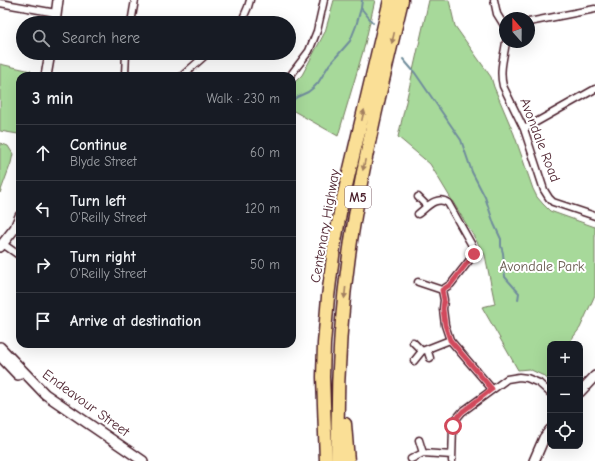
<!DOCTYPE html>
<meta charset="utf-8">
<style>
:root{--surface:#171b24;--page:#20242c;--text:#f1f3f6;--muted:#9ea1a6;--line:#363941}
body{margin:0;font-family:"Comic Neue",sans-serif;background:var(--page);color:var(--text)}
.controls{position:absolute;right:12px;bottom:12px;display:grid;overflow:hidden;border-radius:8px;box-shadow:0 4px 16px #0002}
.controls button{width:36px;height:36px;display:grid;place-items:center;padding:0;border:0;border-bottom:1px solid var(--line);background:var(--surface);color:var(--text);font:20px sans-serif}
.compass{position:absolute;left:499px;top:12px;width:36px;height:36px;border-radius:50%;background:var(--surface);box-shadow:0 4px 16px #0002;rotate:339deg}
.stop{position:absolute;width:12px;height:12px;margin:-9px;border:3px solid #d1495b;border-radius:50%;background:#fff}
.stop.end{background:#d1495b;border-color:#fff;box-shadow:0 1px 4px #0008}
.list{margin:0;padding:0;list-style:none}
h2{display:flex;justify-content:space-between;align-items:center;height:52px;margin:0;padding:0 16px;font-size:17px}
h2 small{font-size:13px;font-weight:400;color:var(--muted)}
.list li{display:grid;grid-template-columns:26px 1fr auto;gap:12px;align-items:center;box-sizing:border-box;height:56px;padding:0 16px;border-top:1px solid var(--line)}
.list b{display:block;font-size:15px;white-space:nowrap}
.list p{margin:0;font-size:13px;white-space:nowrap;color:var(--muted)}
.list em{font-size:13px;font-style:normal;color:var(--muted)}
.icon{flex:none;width:22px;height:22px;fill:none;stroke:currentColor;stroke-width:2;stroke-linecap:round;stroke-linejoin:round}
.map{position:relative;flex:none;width:595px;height:461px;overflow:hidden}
.search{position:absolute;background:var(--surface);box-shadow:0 4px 16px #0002;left:16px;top:16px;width:280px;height:44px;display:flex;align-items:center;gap:10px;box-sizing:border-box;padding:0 14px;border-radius:22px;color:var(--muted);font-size:15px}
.panel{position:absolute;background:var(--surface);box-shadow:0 4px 16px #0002;left:16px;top:72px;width:280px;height:276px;border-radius:12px}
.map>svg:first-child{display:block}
.green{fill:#a7d99a;stroke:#787c62}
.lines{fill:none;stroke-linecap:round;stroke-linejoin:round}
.stream{stroke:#708d9c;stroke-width:2}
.street-casing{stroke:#4a1f2b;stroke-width:9}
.secondary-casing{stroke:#4a1f2b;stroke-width:12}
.highway-casing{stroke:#4a1f2b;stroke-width:15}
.street{stroke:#fff;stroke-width:6}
.secondary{stroke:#fff;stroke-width:9}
.highway{stroke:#fadf96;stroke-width:12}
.oneway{fill:#a27f60}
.route{stroke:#d1495b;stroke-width:5}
.labels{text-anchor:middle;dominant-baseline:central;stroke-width:4;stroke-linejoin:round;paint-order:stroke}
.shield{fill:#fff;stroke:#80626b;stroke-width:1}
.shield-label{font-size:13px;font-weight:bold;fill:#4a1f2b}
.street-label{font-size:14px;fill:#4a1f2b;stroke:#fff}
.park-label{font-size:14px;fill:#66574c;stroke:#fff}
</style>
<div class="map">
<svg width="595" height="461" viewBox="0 0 595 461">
<rect width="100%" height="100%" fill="#fff"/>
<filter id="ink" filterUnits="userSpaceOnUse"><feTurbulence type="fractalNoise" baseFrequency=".025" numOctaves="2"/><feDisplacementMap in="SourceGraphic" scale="8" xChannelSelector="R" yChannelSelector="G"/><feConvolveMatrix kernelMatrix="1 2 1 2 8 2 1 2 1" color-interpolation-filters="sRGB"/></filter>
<g filter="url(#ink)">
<!-- green -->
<path class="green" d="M334,0H375L364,48L338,136L292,110V85L302,75L325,32Z
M429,0H449L455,26L491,77L494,87L514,134L533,189L537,197L543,204L550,211L595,227V295L580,328L568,344H550V381L544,376L529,369L518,370L482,307L495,304L485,255L430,164L398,137Z
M0,64L31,71L30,76H20V123L18,134L0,131Z
M0,143L8,146L13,154L11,163L0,193Z"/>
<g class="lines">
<!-- stream -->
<path class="stream" d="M361,8L373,23
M403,59L415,73L461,140L472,172L485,197L494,224L501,239V246L503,253L505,277L519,293L518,300
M292,101L297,97L308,92L313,88L318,83L329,65L350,41L356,26L361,8L362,0"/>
<defs>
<path id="street" d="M494,0L497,14L505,27
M0,3L56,13
M529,22L595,9
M131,23L135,0
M241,23L248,7L250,0
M506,42C504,57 499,70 503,86L524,129L544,190L549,198L553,202L595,216
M126,53L125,74L126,76
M182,76L208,53
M290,76L309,51L317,31L324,0
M524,129L595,89
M418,197L427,206
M418,214C427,207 437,195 448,203L474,249V254L472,257L451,284L442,290L444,300L443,309L445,325L450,340L492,389
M3,244L20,256
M418,282L442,290
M413,342L422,351L414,361
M427,349L430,358
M422,351L450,340
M423,453L452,455
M411,459L423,453L419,440
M452,461L453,426L457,418L462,412L507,379L519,377L527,378L539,383L550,393"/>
<path id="secondary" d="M55,23L58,0
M46,76L50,53
M0,247L15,228L20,216
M0,347L45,394L143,461
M0,356L18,375
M580,392L595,376
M534,461L544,438L550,430"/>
<path id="highway" d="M345,424L348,461
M326,461L323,377L324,344L328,297L334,248L341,207L390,0
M338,461C336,379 341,297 355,216C367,144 385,72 402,0"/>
</defs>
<!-- street casing -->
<use href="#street" class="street-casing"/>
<!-- secondary casing -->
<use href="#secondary" class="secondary-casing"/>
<!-- highway casing -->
<use href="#highway" class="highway-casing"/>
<!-- street -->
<use href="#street" class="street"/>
<!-- secondary -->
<use href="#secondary" class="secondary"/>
<!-- highway -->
<use href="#highway" class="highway"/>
</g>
<!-- one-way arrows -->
<defs><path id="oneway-solid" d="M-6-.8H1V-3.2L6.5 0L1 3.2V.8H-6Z"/></defs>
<g class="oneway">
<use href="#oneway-solid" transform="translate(393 38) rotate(103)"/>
<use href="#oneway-solid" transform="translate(363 115) rotate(-77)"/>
<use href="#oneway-solid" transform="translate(364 165) rotate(102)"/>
<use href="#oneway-solid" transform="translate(345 293) rotate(96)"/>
</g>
</g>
<g class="lines" filter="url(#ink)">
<!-- route -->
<path class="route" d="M453,426L457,418L462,412L492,389L450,340L445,325L443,309L444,300L442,290L451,284L474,254"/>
</g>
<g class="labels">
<!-- shield labels -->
<rect class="shield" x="345" y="186" width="26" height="22" rx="3"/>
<g class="shield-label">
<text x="358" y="197">M5</text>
</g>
<!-- street labels -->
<g class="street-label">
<text transform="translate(540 140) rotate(69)">Avondale Road</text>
<text transform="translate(325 226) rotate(-80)">Centenary Highway</text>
<text transform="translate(86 403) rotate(36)">Endeavour Street</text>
</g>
<!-- park labels -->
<g class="park-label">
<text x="542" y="266">Avondale Park</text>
</g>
</g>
</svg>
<div class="controls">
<button>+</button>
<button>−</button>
<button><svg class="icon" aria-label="locate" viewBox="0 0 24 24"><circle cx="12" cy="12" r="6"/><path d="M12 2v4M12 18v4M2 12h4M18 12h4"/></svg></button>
</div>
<svg class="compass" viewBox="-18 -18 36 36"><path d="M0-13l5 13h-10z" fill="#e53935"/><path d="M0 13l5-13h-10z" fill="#9ea1a6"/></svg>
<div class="stop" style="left:453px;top:426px"></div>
<div class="stop end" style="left:474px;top:254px"></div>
<div class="search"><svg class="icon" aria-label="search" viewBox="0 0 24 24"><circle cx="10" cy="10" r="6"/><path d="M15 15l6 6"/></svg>Search here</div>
<section class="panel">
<h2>3 min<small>Walk · 230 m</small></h2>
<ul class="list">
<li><svg class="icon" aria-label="ahead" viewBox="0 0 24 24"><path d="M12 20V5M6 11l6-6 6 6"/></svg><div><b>Continue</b><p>Blyde Street</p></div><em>60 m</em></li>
<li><svg class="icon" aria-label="left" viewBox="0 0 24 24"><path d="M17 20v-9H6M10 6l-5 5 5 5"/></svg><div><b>Turn left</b><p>O'Reilly Street</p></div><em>120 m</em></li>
<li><svg class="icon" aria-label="right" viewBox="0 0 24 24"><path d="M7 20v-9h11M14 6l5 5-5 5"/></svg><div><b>Turn right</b><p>O'Reilly Street</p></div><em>50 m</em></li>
<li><svg class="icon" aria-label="arrive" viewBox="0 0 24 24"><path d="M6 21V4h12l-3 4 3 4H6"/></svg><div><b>Arrive at destination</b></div></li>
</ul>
</section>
</div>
